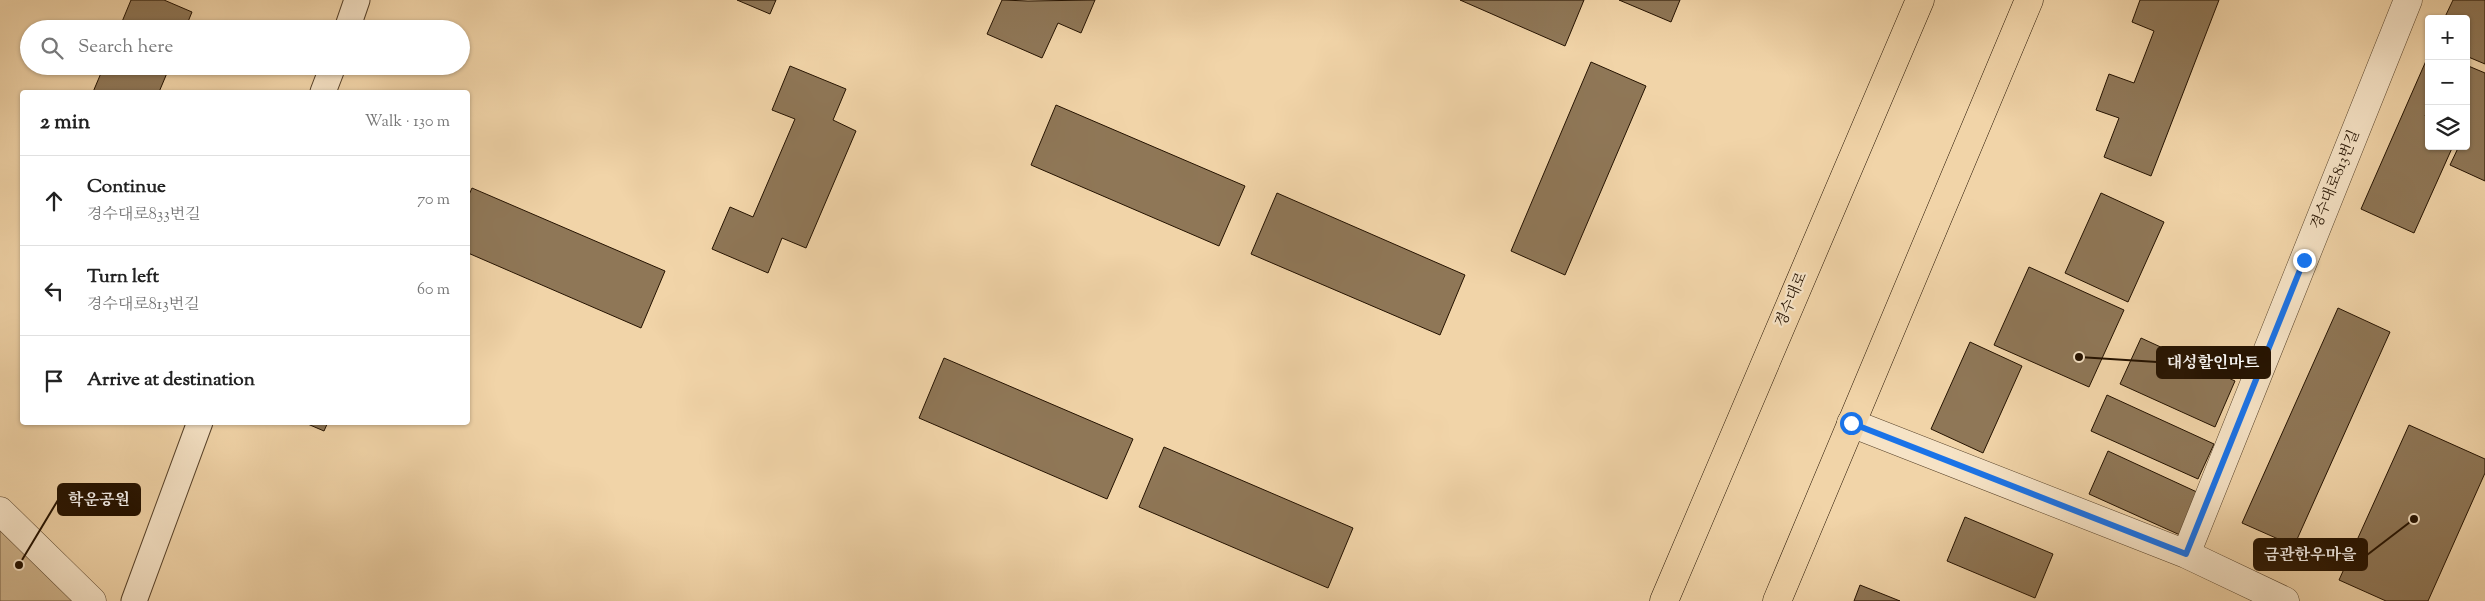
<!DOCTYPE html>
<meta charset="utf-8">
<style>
:root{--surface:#fff;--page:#f6f6f6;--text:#222;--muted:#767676;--line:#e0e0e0}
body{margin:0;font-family:"Sorts Mill Goudy","Noto Serif KR",serif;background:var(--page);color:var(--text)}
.controls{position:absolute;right:15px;top:15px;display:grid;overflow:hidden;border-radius:5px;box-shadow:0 1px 4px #0004}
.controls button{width:45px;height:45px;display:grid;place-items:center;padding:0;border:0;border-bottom:1px solid var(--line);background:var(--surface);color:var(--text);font:25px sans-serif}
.stop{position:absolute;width:15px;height:15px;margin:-11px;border:4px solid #1a73e8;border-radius:50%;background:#fff}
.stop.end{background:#1a73e8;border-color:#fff;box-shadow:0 1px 5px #0008}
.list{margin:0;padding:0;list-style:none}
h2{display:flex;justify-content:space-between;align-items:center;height:65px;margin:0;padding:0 20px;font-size:21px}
h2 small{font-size:16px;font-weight:400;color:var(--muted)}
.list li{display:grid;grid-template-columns:32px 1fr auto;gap:15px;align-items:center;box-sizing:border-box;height:90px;padding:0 20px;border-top:1px solid var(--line)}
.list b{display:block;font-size:19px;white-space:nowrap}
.list p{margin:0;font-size:16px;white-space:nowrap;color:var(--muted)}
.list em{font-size:16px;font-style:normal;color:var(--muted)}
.icon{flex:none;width:28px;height:28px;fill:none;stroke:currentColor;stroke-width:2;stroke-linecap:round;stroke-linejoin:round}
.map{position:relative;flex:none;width:2485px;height:601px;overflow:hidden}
.search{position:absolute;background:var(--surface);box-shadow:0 1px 4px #0004;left:20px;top:20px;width:450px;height:55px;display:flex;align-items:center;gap:12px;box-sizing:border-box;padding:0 18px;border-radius:28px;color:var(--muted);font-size:19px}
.panel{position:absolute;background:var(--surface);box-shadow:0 1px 4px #0004;left:20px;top:90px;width:450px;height:335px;border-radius:5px}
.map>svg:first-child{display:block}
.green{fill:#ceb38b;stroke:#796246}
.building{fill:#8f7757;stroke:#241200}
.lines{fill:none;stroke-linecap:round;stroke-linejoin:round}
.pedestrian-casing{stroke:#57422a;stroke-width:27}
.minor-casing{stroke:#57422a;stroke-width:29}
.tertiary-casing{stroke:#57422a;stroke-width:29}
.primary-casing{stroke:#241200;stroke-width:29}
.pedestrian{stroke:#f6e3c6;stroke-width:25}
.minor{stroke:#f6e3c6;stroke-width:28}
.tertiary{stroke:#f6e3c6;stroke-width:28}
.primary{stroke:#f1d4a8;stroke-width:28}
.route{stroke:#1a73e8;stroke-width:6}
.labels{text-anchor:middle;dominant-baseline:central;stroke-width:4.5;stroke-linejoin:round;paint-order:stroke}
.street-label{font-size:15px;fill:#241200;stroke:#f6e3c6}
.leader{fill:none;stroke:#241200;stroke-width:2}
.callout-dot{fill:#241200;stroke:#f6e3c6;stroke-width:2}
.callout{fill:#241200;stroke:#241200;stroke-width:2}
.callout-label{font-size:16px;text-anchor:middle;font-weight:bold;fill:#fff}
</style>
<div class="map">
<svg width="2485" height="601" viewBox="0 0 2485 601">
<rect width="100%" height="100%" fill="#f1d4a8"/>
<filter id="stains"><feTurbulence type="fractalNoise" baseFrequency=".004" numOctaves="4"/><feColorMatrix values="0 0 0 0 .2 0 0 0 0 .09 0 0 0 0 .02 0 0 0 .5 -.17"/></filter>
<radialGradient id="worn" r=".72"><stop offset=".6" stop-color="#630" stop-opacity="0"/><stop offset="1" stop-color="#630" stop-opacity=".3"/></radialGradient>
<!-- green -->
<path class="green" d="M0,528L76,601H0Z"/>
<!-- building -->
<path class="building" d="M131,0H164L192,12L185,29H119Z
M737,0H776L770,14Z
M1002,0L1028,1L1095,0L1081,33L1058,23L1042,58L987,34Z
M1460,0H1584L1565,46Z
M1619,0H1680L1671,22Z
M2140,0H2219L2151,176L2104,157L2119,118L2096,110L2109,74L2134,83L2154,31L2132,22Z
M2453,0H2485V64L2466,56V19H2444Z
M2429,54V108L2425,116L2429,117V146H2453L2414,233L2361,209Z
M1591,62L1646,86L1565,275L1511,251Z
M2466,65L2485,73V181L2450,165L2459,146H2466L2468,125L2466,124Z
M104,66H170L159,92H93Z
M790,66L846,89L833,120L856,131L806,248L782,238L768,273L712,249L730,207L753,217L795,119L772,110Z
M1056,105L1245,186L1219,246L1031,165Z
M472,188L665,271L641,328L468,253V197Z
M1277,193L1465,275L1440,335L1251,254Z
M2101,193L2164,222L2128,302L2065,273Z
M2029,267L2124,310L2089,387L1994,345Z
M2338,308L2390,332L2294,546L2242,523Z
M2141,338L2235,381L2215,427L2120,384Z
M1970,342L2022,366L1983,453L1931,429Z
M944,358L1133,439L1107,499L919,418Z
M2107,395L2214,444L2198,479L2091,431Z
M303,422H328L324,431Z
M2409,425L2485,459V473L2428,601H2386L2339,580Z
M1164,447L1353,528L1328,588L1139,507Z
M2108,451L2199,493L2180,535L2089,494Z
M1965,517L2053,554L2035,598L1947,561Z
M1860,585L1900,601H1854Z"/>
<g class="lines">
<defs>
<path id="pedestrian" d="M347,29L357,0
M323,92L333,66
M134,601L200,422"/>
<path id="minor" d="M1851,423L2186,554L2285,601
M2186,554L2408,0"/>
<path id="tertiary" d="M0,511L92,601"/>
<path id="primary" d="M1664,601L1920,0
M1777,601L2029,0"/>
</defs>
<!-- pedestrian casing -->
<use href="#pedestrian" class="pedestrian-casing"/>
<!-- minor casing -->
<use href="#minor" class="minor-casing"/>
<!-- tertiary casing -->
<use href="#tertiary" class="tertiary-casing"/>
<!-- primary casing -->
<use href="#primary" class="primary-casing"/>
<!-- pedestrian -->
<use href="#pedestrian" class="pedestrian"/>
<!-- minor -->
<use href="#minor" class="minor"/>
<!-- tertiary -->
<use href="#tertiary" class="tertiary"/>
<!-- primary -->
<use href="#primary" class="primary"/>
</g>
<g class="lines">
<!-- route -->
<path class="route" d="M1851,423L2186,554L2304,260"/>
</g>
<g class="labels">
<!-- street labels -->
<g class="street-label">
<text transform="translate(2336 180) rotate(-68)">경수대로813번길</text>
<text transform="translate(1792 300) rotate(-67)">경수대로</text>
</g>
</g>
<!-- callouts -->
<path class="leader" d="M2079 357L2157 362M19 565L58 500M2414 519L2367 555"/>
<g class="callout-dot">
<circle cx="2079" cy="357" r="5"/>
<circle cx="19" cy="565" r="5"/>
<circle cx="2414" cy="519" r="5"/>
</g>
<g class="callout">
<rect x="2157" y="347" width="113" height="31" rx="5"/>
<rect x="58" y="484" width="82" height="31" rx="5"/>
<rect x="2254" y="539" width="113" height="31" rx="5"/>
</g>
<g class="callout-label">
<text x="2213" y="368">대성할인마트</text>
<text x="99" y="505">학운공원</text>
<text x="2310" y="560">금관한우마을</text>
</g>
<rect width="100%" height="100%" filter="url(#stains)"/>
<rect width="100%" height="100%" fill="url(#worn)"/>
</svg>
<div class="controls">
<button>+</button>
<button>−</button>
<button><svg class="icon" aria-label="layers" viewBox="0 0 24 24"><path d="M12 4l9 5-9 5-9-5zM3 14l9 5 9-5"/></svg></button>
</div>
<div class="stop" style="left:1851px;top:423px"></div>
<div class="stop end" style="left:2304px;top:260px"></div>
<div class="search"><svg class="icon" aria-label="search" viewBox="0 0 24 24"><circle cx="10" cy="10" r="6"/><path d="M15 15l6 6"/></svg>Search here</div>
<section class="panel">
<h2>2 min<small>Walk · 130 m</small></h2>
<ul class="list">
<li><svg class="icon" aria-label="ahead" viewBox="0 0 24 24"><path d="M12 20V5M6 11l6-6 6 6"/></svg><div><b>Continue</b><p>경수대로833번길</p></div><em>70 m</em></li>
<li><svg class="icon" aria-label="left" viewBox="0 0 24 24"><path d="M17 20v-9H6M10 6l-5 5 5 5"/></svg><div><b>Turn left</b><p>경수대로813번길</p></div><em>60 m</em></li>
<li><svg class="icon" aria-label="arrive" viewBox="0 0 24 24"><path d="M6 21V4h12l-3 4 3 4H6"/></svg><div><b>Arrive at destination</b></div></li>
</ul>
</section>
</div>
